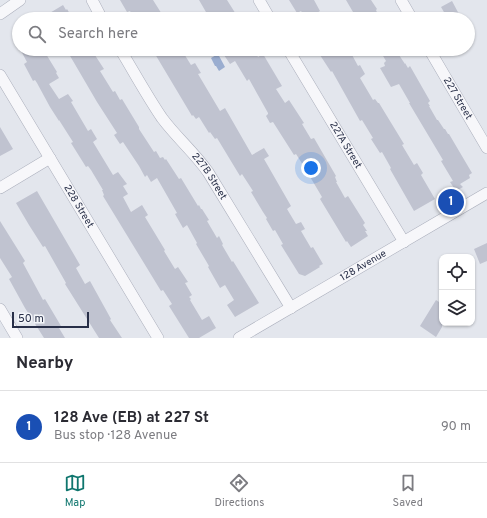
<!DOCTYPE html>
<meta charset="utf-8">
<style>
:root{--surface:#fff;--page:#f7f7f7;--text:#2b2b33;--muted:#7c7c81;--line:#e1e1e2;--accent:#0f766e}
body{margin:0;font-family:Overpass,sans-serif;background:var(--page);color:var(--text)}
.controls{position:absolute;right:12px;bottom:12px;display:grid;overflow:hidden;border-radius:8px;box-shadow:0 1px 3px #0004}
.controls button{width:36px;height:36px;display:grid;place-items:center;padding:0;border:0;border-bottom:1px solid var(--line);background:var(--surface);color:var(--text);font:20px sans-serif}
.scale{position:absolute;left:12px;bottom:10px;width:77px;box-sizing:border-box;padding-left:4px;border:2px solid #282f48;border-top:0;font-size:11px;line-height:14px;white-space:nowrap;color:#282f48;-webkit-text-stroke:3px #f3f5f9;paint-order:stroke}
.you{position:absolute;left:311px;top:168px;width:14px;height:14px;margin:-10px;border:3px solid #fff;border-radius:50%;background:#1a73e8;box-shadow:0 0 0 6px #1a73e833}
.badge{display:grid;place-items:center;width:26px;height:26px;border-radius:50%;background:var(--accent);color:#fff;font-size:13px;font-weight:700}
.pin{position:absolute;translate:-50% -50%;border:2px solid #fff;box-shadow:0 1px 4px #0006}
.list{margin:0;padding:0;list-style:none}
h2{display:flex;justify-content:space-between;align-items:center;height:52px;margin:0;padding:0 16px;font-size:17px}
h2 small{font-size:13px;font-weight:400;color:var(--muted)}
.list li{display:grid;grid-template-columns:26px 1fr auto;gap:12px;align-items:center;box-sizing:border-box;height:72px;padding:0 16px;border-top:1px solid var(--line)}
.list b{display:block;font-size:15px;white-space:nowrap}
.list p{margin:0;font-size:13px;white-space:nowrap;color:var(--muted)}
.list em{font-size:13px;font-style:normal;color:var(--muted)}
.icon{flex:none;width:22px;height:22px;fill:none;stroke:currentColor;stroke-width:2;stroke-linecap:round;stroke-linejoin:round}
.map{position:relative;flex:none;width:487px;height:338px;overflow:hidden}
.search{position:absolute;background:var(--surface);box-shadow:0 1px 3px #0004;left:12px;right:12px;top:12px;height:44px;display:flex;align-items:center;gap:10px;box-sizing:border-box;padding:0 14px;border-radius:22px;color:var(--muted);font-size:15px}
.sheet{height:124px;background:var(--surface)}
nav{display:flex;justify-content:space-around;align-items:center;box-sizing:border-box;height:56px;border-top:1px solid var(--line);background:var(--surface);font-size:11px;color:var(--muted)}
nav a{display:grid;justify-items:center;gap:2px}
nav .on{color:var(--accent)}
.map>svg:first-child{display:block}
.water{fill:#9aadd0}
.building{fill:#c0c3d0}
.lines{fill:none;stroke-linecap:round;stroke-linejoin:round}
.minor-casing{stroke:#abafbc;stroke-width:12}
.minor{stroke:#f7f7fa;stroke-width:11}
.labels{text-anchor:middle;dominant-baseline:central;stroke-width:4;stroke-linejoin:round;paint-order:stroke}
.street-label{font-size:10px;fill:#282f48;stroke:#f3f5f9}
</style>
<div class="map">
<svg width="487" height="338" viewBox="0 0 487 338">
<rect width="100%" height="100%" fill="#e3e6ed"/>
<!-- water -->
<path class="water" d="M218,54L225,67L219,71L216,66H215L211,58Z"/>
<!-- building -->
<path class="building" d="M120,0H153L165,19H135L130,11L127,12Z
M199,0H227L239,19H210Z
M289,0H314L320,11L307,19L301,11L297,13Z
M346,0H371L377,9L376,10L378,15L371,19H357L355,15L352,14L353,12Z
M452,1L460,16L455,19H448L441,7Z
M63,5L66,10L67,9L73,19H51L48,14Z
M20,49H55L46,54L57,72L56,73L59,78L49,84L59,99L68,94L73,101L71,102L88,131L91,129L97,139L93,142L113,175L118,172L127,184L123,186L128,194L123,197L131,212L142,205L148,215L145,217L165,250L164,251L175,269L178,267L188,282L185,283L192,295L189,297L191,299L190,300L202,320L209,316L216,328L199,338H189L169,306L172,304L163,290L161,291L103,196L104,195L102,190H103L91,170L88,166L86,167L71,143L73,142L59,120V121L50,107L37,83L35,80L33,81L24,64L27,62Z
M66,49H91L104,69L100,71L113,92L115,91L120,100L122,99L139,127V129L154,152L156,151L160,158L163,157L165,160L166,159L179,179L181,178L198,206L199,205L201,209H202L209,220L207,221L217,238L219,236L223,244L222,245L232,262L233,261L259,303L235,317L227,305L234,300L225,285L220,288L208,267L209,266L196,244L197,243L187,225L183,228L175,214L177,213L157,178L151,182L147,175L145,177L139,166L123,142L120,144L114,135L117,133L97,102Z
M152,49H181L191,65L195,63L201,73L198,74L220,111L225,108L252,155L264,148L269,156L264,159L291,206L287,209L296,224L301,222L305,229L301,231L311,248L313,247L323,264L319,266L320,267L305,276L299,274L281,245L283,244L275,230L273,231L266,219L267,218L263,212L251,192L253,191L242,174L240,176L217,138L215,139L210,132L209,133L199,117L196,119L193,115L192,116Z
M220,49H254L258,57L263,54L282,86L276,89L285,103L289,100L304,123L302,124L311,139L314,138L336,176L335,177L337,182H336L345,198L348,196L365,223L363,225L367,231H365L368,236L351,247L347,241L346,242L320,199L322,197L309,175L308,176L303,169L305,168L296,154L294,155L273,122L270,123L266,116L268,114V113L249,79L247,81L235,61L230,64Z
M329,49H347L349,53H351L358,66L360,65L365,74L360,78L373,100L375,99L378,103H379L404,144L402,145L414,165L417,163L423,173L421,175L435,199L414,211L390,169L391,168L382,152L380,153L371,139L373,138L362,120L360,121L332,71L331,72L320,55Z
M379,49H395L405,64V63L408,68L410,66L430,101L428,103L430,106H429L437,120H438L444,129H445L448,134H449L472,173L469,175L470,178L460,184L463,187L456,191L450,182L453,181L441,161L443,160L409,103H410L399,84L391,87L380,68L385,66L384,63L386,61Z
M0,127L13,149L0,156Z
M37,191L80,265L76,268L85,284L90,281L111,319L110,320L122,338H99L65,284L66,283L45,246L43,247L29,225L16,203Z
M0,221L25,261L23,263L43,300L45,299L61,326L59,328L65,338H44L25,308L9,279L12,277L0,258Z
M487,243V261L480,264L474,249Z
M436,300L442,304V327L436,337L420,326Z"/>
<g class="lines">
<defs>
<g id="minor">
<path d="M92,0L102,19"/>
<path d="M259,0L270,19"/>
<path d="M401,0L412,19"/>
<path d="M0,14L20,0"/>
<path id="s1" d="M120,49C134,72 147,96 162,118C176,137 194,152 208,172L291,308"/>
<path id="s2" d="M288,49L404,242"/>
<path id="s3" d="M429,49L487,148"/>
<path id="s4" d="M0,75L158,338"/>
<path d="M0,188L50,158"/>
<path d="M0,309L17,338"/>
<path id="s5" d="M239,338L487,193"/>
</g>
</defs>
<!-- minor casing -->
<use href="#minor" class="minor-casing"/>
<!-- minor -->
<use href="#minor" class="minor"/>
</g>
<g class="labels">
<!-- street labels -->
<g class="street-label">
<text stroke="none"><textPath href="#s3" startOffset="57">227 Street</textPath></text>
<text stroke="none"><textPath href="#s2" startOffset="112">227A Street</textPath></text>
<text stroke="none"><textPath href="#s1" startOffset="156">227B Street</textPath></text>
<text stroke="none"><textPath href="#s4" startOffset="153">228 Street</textPath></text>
<text stroke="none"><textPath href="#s5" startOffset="144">128 Avenue</textPath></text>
</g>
</g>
</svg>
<div class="controls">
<button><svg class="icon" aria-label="locate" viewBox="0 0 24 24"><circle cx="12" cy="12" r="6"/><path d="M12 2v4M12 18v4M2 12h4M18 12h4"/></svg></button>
<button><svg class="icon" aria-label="layers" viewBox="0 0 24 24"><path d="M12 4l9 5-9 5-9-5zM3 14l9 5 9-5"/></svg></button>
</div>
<div class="scale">50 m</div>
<div class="you"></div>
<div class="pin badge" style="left:451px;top:202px;background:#1a4fb4">1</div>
<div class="search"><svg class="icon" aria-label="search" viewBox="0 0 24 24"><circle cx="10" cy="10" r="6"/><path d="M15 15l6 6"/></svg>Search here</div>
</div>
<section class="sheet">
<h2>Nearby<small></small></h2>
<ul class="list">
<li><span class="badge" style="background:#1a4fb4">1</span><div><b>128 Ave (EB) at 227 St</b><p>Bus stop · 128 Avenue</p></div><em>90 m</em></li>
</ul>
</section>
<nav>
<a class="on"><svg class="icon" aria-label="map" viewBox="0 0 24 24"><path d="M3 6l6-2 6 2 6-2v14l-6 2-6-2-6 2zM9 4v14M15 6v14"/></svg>Map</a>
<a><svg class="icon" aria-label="directions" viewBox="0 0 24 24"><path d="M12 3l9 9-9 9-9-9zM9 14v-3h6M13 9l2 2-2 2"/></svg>Directions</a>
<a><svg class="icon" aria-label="saved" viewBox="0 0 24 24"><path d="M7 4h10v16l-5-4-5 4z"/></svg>Saved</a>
</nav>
